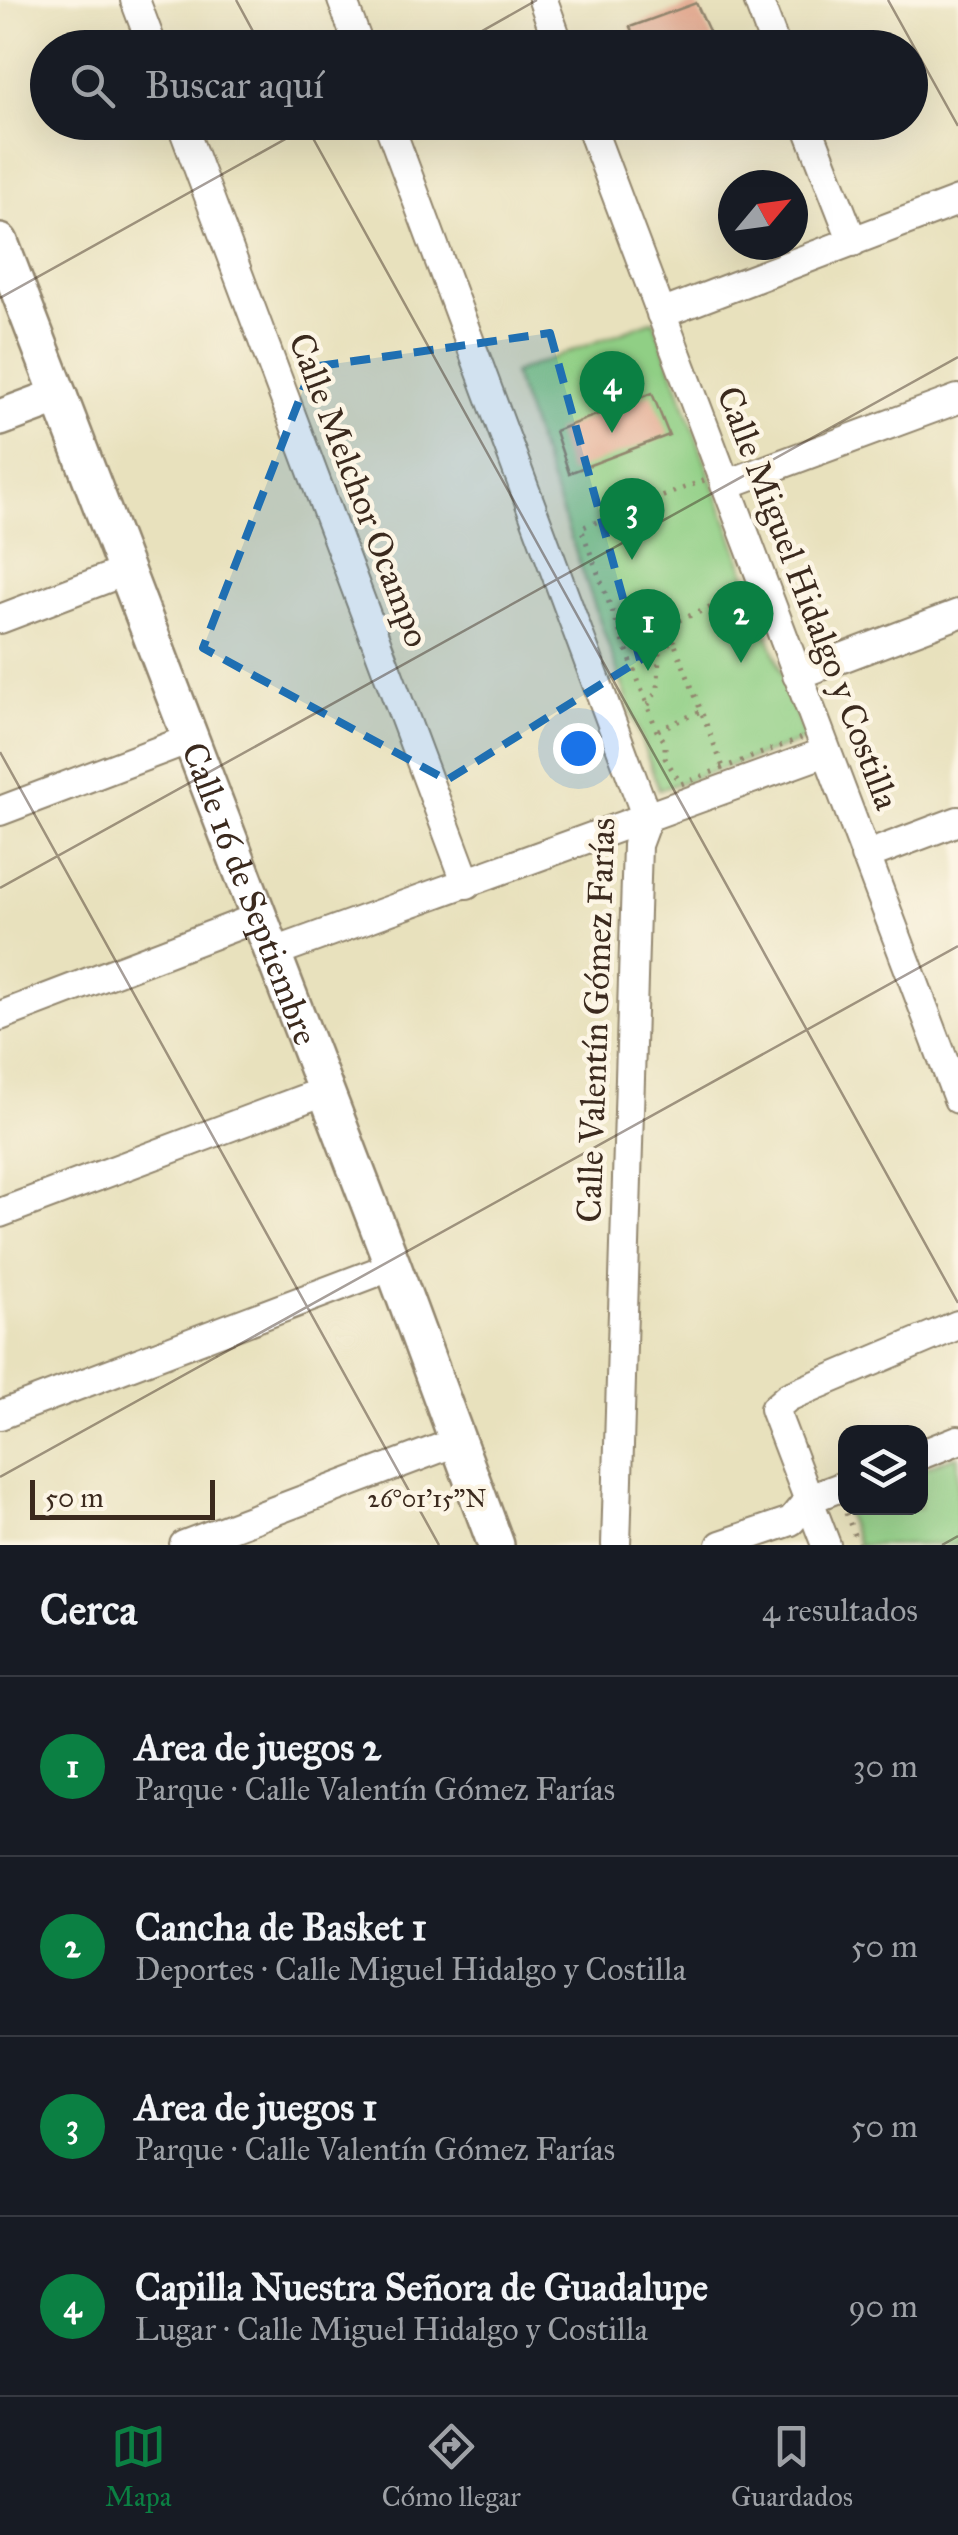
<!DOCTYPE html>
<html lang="es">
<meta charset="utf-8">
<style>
:root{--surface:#171b24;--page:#20242c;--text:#f1f3f6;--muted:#9ea1a6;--line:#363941;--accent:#0b8043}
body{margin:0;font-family:"IM FELL Great Primer",serif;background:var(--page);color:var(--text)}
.controls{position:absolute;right:30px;bottom:30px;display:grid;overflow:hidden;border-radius:20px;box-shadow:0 10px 40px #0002}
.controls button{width:90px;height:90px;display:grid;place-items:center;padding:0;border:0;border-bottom:2px solid var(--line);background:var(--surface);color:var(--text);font:50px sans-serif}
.compass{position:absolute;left:718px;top:170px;width:90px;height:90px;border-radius:50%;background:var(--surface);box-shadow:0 10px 40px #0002;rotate:61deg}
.scale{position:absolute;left:30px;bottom:25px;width:185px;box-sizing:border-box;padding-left:10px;border:5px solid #3b2a1e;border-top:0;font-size:28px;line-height:35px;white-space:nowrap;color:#3b2a1e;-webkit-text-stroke:8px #fcf5e5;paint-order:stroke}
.you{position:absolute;left:578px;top:748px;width:35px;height:35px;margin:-25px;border:8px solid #fff;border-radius:50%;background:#1a73e8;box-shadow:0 0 0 15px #1a73e833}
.badge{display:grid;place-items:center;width:65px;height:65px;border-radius:50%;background:var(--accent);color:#fff;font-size:32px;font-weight:700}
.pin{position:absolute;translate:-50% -82px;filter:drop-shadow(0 2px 5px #0008)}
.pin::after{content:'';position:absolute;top:52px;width:35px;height:30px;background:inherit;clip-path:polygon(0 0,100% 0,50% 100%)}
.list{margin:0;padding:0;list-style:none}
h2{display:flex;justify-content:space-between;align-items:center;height:130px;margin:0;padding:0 40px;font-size:42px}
h2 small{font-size:32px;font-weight:400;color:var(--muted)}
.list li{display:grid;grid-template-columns:65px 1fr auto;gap:30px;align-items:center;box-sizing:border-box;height:180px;padding:0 40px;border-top:2px solid var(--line)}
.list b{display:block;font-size:38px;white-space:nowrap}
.list p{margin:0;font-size:32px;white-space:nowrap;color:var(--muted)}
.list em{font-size:32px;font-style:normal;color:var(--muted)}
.icon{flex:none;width:55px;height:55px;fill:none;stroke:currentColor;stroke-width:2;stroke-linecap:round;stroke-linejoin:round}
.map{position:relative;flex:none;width:958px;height:1545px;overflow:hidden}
.search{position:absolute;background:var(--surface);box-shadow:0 10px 40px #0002;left:30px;right:30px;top:30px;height:110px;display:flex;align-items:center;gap:25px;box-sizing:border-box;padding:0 35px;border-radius:55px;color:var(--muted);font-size:38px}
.sheet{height:850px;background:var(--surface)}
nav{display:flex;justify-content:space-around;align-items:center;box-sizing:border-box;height:140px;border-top:2px solid var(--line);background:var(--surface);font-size:28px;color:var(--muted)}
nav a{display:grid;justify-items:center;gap:5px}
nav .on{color:var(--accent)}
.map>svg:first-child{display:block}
.green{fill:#90cf85;stroke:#667c52;stroke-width:2.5}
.building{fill:#e4ae95}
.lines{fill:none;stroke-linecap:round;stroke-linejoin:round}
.minor-casing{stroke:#92866e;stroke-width:32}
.tertiary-casing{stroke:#92866e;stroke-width:40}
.path{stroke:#92866e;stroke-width:5;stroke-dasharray:2.5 8;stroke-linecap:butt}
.minor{stroke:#fff;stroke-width:28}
.tertiary{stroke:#fff;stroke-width:35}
.marked{fill:#1f6fb2;fill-opacity:0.2;stroke:#1f6fb2;stroke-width:8;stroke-dasharray:20 12;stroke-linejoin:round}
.ticks{fill:none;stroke:#3b2a1e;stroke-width:2.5;stroke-opacity:0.45}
.labels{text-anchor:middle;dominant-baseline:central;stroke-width:9;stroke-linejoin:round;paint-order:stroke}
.street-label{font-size:35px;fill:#3b2a1e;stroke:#fcf5e5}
.ticks-label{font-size:25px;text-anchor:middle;fill:#3b2a1e;stroke:#fcf5e5;stroke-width:9;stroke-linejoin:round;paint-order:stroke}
</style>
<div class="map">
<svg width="958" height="1545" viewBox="0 0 958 1545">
<rect width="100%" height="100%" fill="#fcf5e5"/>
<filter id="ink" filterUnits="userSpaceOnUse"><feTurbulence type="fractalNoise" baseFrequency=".01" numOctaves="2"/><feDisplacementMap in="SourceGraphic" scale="20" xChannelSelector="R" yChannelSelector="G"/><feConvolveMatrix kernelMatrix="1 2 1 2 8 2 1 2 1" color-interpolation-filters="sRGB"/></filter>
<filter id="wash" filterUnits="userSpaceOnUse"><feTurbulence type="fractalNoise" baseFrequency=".0048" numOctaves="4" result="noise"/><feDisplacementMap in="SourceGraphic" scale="40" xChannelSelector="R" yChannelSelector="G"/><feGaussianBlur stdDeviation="2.25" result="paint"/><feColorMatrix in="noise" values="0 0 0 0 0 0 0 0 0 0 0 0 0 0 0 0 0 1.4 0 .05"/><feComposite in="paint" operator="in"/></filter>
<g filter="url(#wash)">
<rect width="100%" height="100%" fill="#e8e1bd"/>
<!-- green -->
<path class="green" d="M654,320L806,740L659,790L513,373Z
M958,1455V1545H858L841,1501L845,1499L846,1508H920L921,1469Z"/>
<g id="blocks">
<!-- building -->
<path class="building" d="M696,3L715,44L706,48H639L630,27Z
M652,393L669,435L569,473L555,431Z"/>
</g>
</g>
<g filter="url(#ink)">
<use href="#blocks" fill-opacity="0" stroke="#92866e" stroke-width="2.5"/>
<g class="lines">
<defs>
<path id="minor" d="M135,0L153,48
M342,0L360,48
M543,0L560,48
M758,0L776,48
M181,122L467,884
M388,122L647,818L637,845L616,1545
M589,122L958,1099
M806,122L853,242
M661,314L958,201
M725,485L958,399
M0,619L126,571
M797,675L958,614
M0,811L190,739
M865,856L958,821
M272,953L826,752
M0,1016L259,917
M0,1213L325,1091
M0,1415L393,1266
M920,1455L958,1440
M184,1545L459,1441
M721,1545L791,1521L809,1499L846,1485
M826,1545L774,1409L788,1397L958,1325"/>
<g id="tertiary">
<path id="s1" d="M0,242L393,1266L496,1545"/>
<path d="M0,418L59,396"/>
</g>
</defs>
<!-- minor casing -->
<use href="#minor" class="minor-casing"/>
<!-- tertiary casing -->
<use href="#tertiary" class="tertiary-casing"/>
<!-- path -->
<path class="path" d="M710,478L809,735L681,784L665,758V742L657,731L581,528Z
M669,624L740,596
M674,642L669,624L655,611C635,617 632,625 629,645L646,652L674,642L723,767
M648,705L658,689L659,650
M658,730L701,711
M846,1513L858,1545"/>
<!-- minor -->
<use href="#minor" class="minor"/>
<!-- tertiary -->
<use href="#tertiary" class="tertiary"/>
</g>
</g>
<!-- marked area -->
<path class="marked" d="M550,333L640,660L447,780L203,648L312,367Z"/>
<!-- ticks -->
<path class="ticks" d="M236,0L262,48M888,0L958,126M452,48L537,0M304,122L958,1303M0,298L316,122M0,752L439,1545M0,888L958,357M0,1477L958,946M942,1545L958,1536"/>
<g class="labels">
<!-- street labels -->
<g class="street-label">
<text transform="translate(359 490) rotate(69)">Calle Melchor Ocampo</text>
<text transform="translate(808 598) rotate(69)">Calle Miguel Hidalgo y Costilla</text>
<text stroke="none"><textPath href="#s1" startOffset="698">Calle 16 de Septiembre</textPath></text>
<text transform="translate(596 1020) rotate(-88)">Calle Valentín Gómez Farías</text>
</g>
</g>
<g class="ticks-label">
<text x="427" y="1507">26°01'15"N</text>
</g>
</svg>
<div class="controls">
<button><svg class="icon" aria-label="layers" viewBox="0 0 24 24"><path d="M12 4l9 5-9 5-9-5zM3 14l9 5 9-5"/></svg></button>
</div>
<svg class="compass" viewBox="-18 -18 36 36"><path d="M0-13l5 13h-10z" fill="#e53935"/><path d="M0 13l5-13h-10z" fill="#9ea1a6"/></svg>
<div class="scale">50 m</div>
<div class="you"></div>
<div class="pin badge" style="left:648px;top:671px">1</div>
<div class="pin badge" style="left:741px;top:663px">2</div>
<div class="pin badge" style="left:632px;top:560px">3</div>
<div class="pin badge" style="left:612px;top:433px">4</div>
<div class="search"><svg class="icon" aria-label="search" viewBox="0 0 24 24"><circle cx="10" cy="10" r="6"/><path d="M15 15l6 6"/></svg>Buscar aquí</div>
</div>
<section class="sheet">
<h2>Cerca<small>4 resultados</small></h2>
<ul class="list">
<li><span class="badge">1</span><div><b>Area de juegos 2</b><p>Parque · Calle Valentín Gómez Farías</p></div><em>30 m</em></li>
<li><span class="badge">2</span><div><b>Cancha de Basket 1</b><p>Deportes · Calle Miguel Hidalgo y Costilla</p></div><em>50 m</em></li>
<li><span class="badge">3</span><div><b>Area de juegos 1</b><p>Parque · Calle Valentín Gómez Farías</p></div><em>50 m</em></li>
<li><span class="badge">4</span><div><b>Capilla Nuestra Señora de Guadalupe</b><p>Lugar · Calle Miguel Hidalgo y Costilla</p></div><em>90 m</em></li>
</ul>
</section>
<nav>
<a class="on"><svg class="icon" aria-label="map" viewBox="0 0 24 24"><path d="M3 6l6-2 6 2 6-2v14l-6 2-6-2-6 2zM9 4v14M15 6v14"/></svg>Mapa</a>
<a><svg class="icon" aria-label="directions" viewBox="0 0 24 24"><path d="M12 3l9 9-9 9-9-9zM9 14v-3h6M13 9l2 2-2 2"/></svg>Cómo llegar</a>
<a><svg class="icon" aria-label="saved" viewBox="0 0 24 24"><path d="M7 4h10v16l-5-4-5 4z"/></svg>Guardados</a>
</nav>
